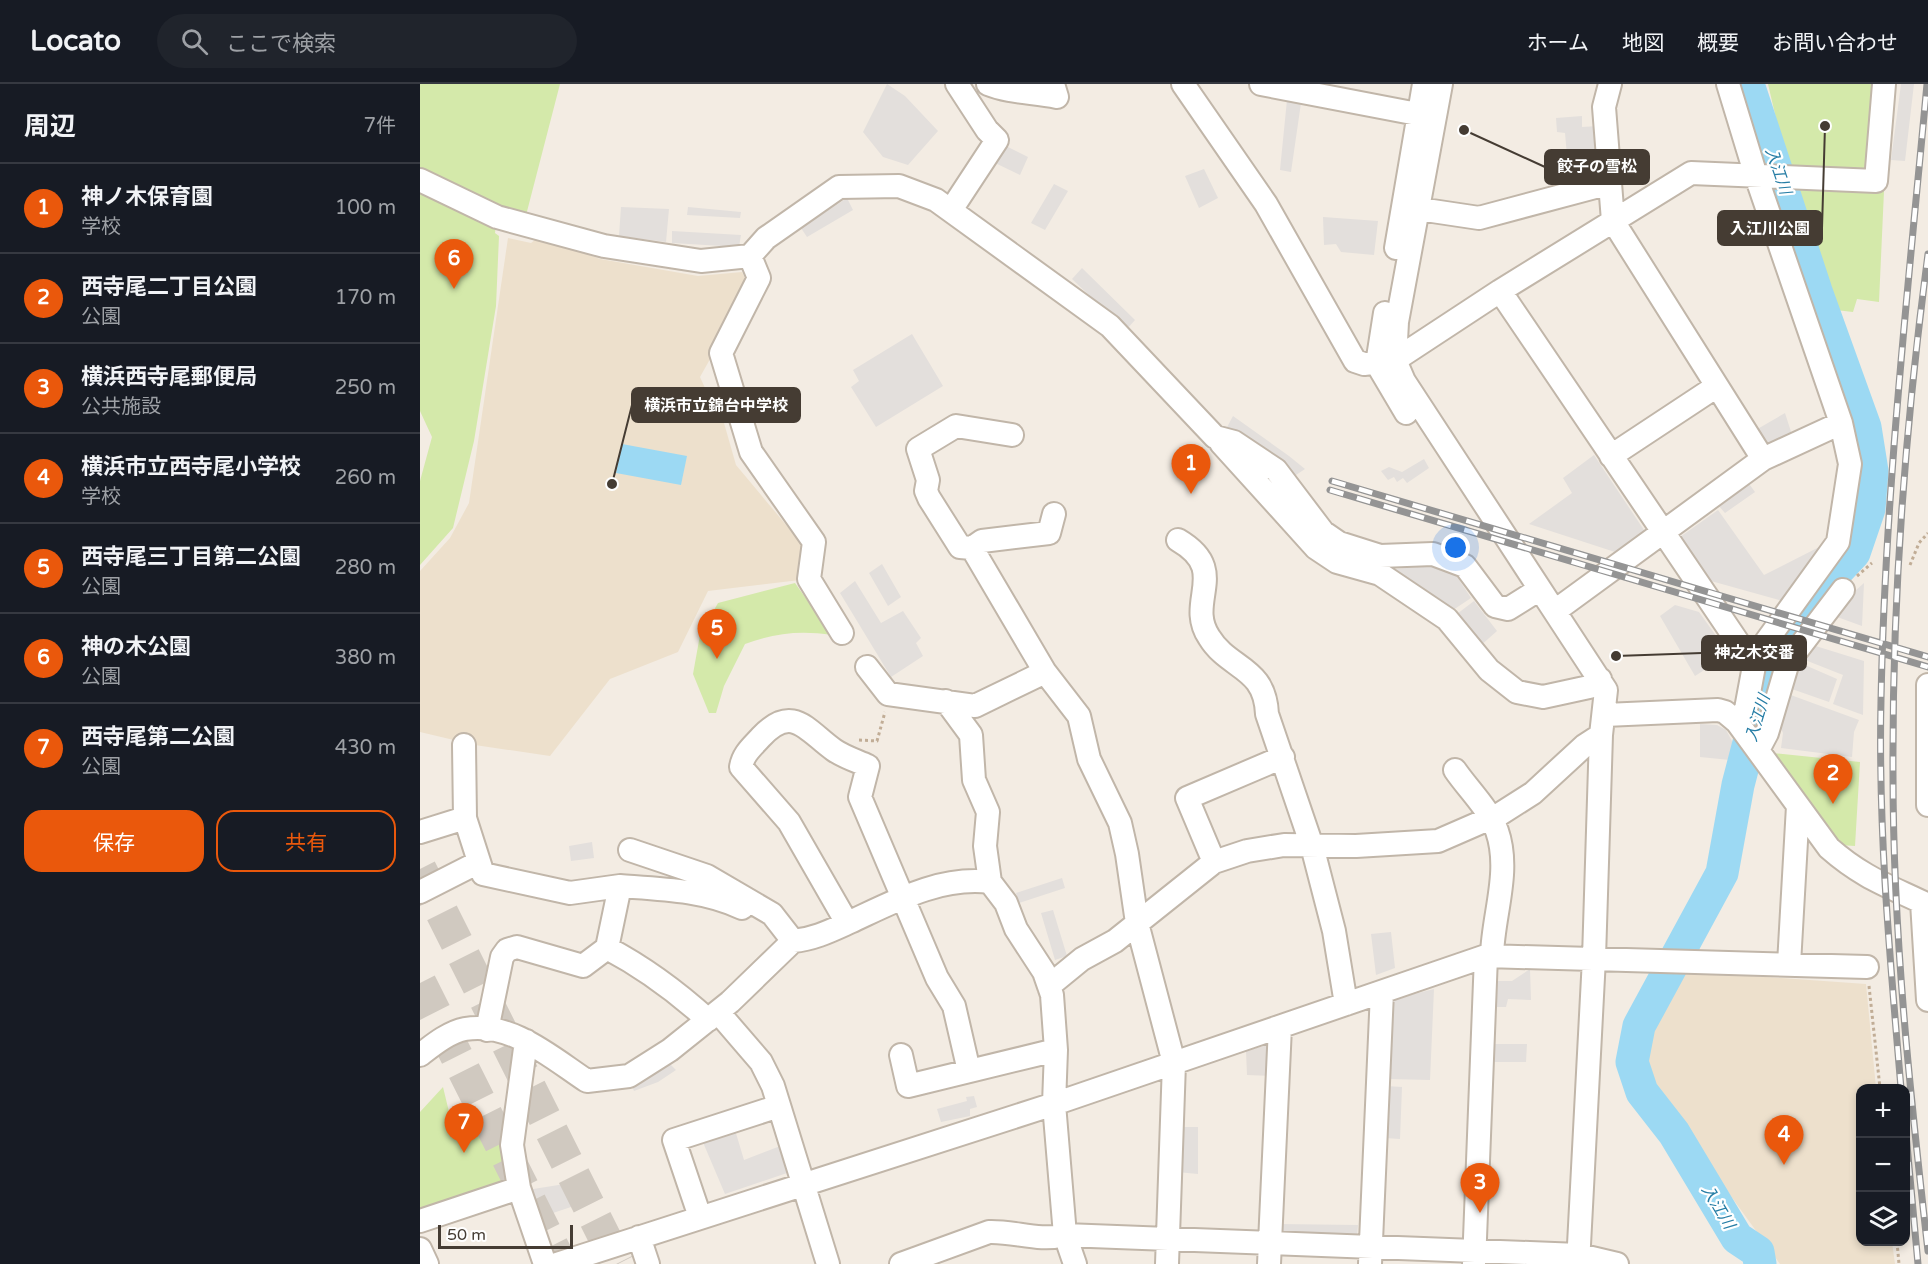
<!DOCTYPE html>
<html lang="ja">
<meta charset="utf-8">
<style>
:root{--surface:#171b24;--page:#20242c;--text:#f1f3f6;--muted:#9ea1a6;--line:#363941;--accent:#ea580c}
body{margin:0;font-family:"Varela Round","Noto Sans JP",sans-serif;background:var(--page);color:var(--text)}
.controls{position:absolute;right:18px;bottom:18px;display:grid;overflow:hidden;border-radius:12px;box-shadow:0 3px 9px #0003}
.controls button{width:54px;height:54px;display:grid;place-items:center;padding:0;border:0;border-bottom:2px solid var(--line);background:var(--surface);color:var(--text);font:30px sans-serif}
.scale{position:absolute;left:18px;bottom:15px;width:135px;box-sizing:border-box;padding-left:6px;border:3px solid #453c33;border-top:0;font-size:16px;line-height:21px;white-space:nowrap;color:#453c33;-webkit-text-stroke:4px #fff;paint-order:stroke}
.you{position:absolute;left:1036px;top:464px;width:21px;height:21px;margin:-15px;border:4px solid #fff;border-radius:50%;background:#1a73e8;box-shadow:0 0 0 9px #1a73e833}
.badge{display:grid;place-items:center;width:39px;height:39px;border-radius:50%;background:var(--accent);color:#fff;font-size:20px;font-weight:700}
.pin{position:absolute;translate:-50% -50px;filter:drop-shadow(0 2px 3px #0008)}
.pin::after{content:'';position:absolute;top:32px;width:21px;height:18px;background:inherit;clip-path:polygon(0 0,100% 0,50% 100%)}
.list{margin:0;padding:0;list-style:none}
h2{display:flex;justify-content:space-between;align-items:center;height:78px;margin:0;padding:0 24px;font-size:26px}
h2 small{font-size:20px;font-weight:400;color:var(--muted)}
.list li{display:grid;grid-template-columns:39px 1fr auto;gap:18px;align-items:center;box-sizing:border-box;height:90px;padding:0 24px;border-top:2px solid var(--line)}
.list b{display:block;font-size:22px;white-space:nowrap}
.list p{margin:0;font-size:20px;white-space:nowrap;color:var(--muted)}
.list em{font-size:20px;font-style:normal;color:var(--muted)}
.actions{display:flex;gap:12px;padding:18px 24px}
.actions a{flex:1;padding:14px 0;border:2px solid var(--accent);border-radius:18px;text-align:center;font-size:21px;color:var(--accent)}
.actions .main{background:var(--accent);color:#fff}
.icon{flex:none;width:33px;height:33px;fill:none;stroke:currentColor;stroke-width:2;stroke-linecap:round;stroke-linejoin:round}
.map{position:relative;flex:none;width:1508px;height:1180px;overflow:hidden}
header{display:flex;align-items:center;gap:36px;box-sizing:border-box;height:84px;padding:0 30px;background:var(--surface);border-bottom:2px solid var(--line)}
header strong{font-size:28px}
nav{display:flex;gap:33px;margin-inline-start:auto;font-size:21px}
.search{width:420px;height:54px;background:var(--page);display:flex;align-items:center;gap:15px;box-sizing:border-box;padding:0 21px;border-radius:33px;color:var(--muted);font-size:22px}
main{display:flex}
aside{flex:1;background:var(--surface)}
.map>svg:first-child{display:block}
.industrial{fill:#e4ded9}
.education{fill:#ede0cc}
.green{fill:#d4e9aa}
.parking{fill:#e3dfdc}
.water{fill:#9cd9f3}
.lines{fill:none;stroke-linecap:round;stroke-linejoin:round}
.river{stroke:#9cd9f3;stroke-width:33}
.highway-tunnel{stroke:#d0c9c0;stroke-width:33;stroke-dasharray:33 16;stroke-linecap:butt}
.minor-casing{stroke:#c1b6a9;stroke-width:26}
.path{stroke:#c1ad96;stroke-width:3;stroke-dasharray:3 3;stroke-linecap:butt}
.minor{stroke:#fff;stroke-width:22}
.rail-casing{stroke:#949494;stroke-width:7}
.rail{stroke:#fff;stroke-width:4.5;stroke-dasharray:14;stroke-linecap:butt}
.labels{text-anchor:middle;dominant-baseline:central;stroke-width:4.5;stroke-linejoin:round;paint-order:stroke}
.water-label{font-size:16px;font-style:italic;fill:#267da5;stroke:#fff}
.leader{fill:none;stroke:#453c33;stroke-width:2}
.callout-dot{fill:#453c33;stroke:#fff;stroke-width:2}
.callout{fill:#453c33;stroke:#453c33;stroke-width:2}
.callout-label{font-size:16px;text-anchor:middle;font-weight:bold;fill:#fff}
</style>
<header>
<strong>Locato</strong>
<div class="search"><svg class="icon" aria-label="search" viewBox="0 0 24 24"><circle cx="10" cy="10" r="6"/><path d="M15 15l6 6"/></svg>ここで検索</div>
<nav><a>ホーム</a><a>地図</a><a>概要</a><a>お問い合わせ</a></nav>
</header>
<main>
<aside>
<h2>周辺<small>7件</small></h2>
<ul class="list">
<li><span class="badge">1</span><div><b>神ノ木保育園</b><p>学校</p></div><em>100 m</em></li>
<li><span class="badge">2</span><div><b>西寺尾二丁目公園</b><p>公園</p></div><em>170 m</em></li>
<li><span class="badge">3</span><div><b>横浜西寺尾郵便局</b><p>公共施設</p></div><em>250 m</em></li>
<li><span class="badge">4</span><div><b>横浜市立西寺尾小学校</b><p>学校</p></div><em>260 m</em></li>
<li><span class="badge">5</span><div><b>西寺尾三丁目第二公園</b><p>公園</p></div><em>280 m</em></li>
<li><span class="badge">6</span><div><b>神の木公園</b><p>公園</p></div><em>380 m</em></li>
<li><span class="badge">7</span><div><b>西寺尾第二公園</b><p>公園</p></div><em>430 m</em></li>
</ul>
<div class="actions"><a class="main">保存</a><a>共有</a></div>
</aside>
<div class="map">
<svg width="1508" height="1180" viewBox="0 0 1508 1180">
<rect width="100%" height="100%" fill="#f3ece3"/>
<!-- industrial -->
<path class="industrial" d="M851,960L852,992L827,991L826,967Z"/>
<!-- education -->
<path class="education" d="M120,152L180,175L278,192L322,188L330,204L280,293L295,326L300,325L316,381L387,466L380,496L288,507L258,568L190,595L130,672L55,661L0,648V487L30,454L49,419L88,154L111,159Z
M1262,887L1446,900L1456,1004H1440V1158H1472L1475,1180H1360L1227,996L1221,975L1225,953L1237,926Z"/>
<!-- green -->
<path class="green" d="M0,0H140L104,139L77,133L75,149L79,152L76,222L54,357L33,444L0,481V397L12,353L0,327Z
M1348,0H1456L1448,84L1439,89L1368,86Z
M1370,102L1464,107L1459,218L1437,215L1433,228L1407,225Z
M375,499L412,551C380,546 355,549 325,560L304,602L296,629H289L273,590L280,551L298,519Z
M1352,669L1440,678L1435,762L1419,761Z
M23,1003L30,1032L87,1037L90,1101L0,1133V1028Z"/>
<!-- parking -->
<path class="parking" d="M467,0L485,12L518,47L488,81L463,73L443,48Z
M1481,0H1494L1485,77L1471,76Z
M867,16L881,19L871,88L860,86Z
M1162,32V43L1178,42L1180,82L1148,83L1145,49L1137,48L1136,34Z
M580,59L608,73L600,91L571,77Z
M784,85L798,114L779,124L765,92Z
M634,100L648,107L625,146L611,139Z
M427,114L433,126L387,153L381,144Z
M201,123L249,125L246,158L199,152Z
M268,123L321,128L320,134L267,131Z
M903,133L958,137L954,171L921,168L916,160L904,161Z
M252,147L321,151L319,163L252,159Z
M662,184L715,236L706,246L652,195Z
M492,250L523,302L456,343L431,303L439,297L433,286Z
M1365,329L1373,354L1347,369L1334,347Z
M813,332L869,372L885,385L873,393L805,347Z
M1174,371L1226,449L1198,469L1109,440L1152,409L1143,394Z
M1004,375L1009,384L987,399L983,394L977,398L974,393L968,396L961,387L969,383L982,388Z
M1327,397L1335,408L1305,429L1297,420Z
M1298,426L1344,491L1409,458L1363,517L1291,497L1260,453Z
M462,480L481,513L468,522L449,489Z
M1009,482L1036,491L1051,514L1030,528L964,486Z
M435,497L461,539L483,527L501,554L496,559L503,572L471,593L420,509Z
M1444,499L1442,542L1409,530Z
M1054,517L1077,547L1059,563L1033,533Z
M1255,521L1279,528L1309,570L1275,592L1240,532Z
M1386,559L1444,577L1443,631L1413,620L1423,591L1380,574Z
M1378,578L1417,595L1409,618L1369,604Z
M1368,610L1439,636L1434,648L1432,673L1361,664L1363,649L1360,642Z
M1280,640L1297,641L1306,646L1313,659L1310,676L1280,673Z
M172,758L174,774L151,777L149,762Z
M642,794L645,804L599,819L596,809Z
M633,826L647,872L635,876L621,829Z
M971,848L975,884L956,891L951,850Z
M1110,885L1111,916L1088,915L1086,923H1072V897H1092Z
M1014,905L1010,996L968,995L970,919L974,915Z
M1071,960H1107L1106,978H1070Z
M247,977L256,986L238,998L214,1007L210,997Z
M966,1002L982,1003L980,1055L965,1054Z
M554,1012L557,1023L550,1025V1032L521,1038L517,1025L547,1017L546,1013Z
M759,1043H778V1090L757,1088Z
M315,1046L324,1076L363,1061L370,1088L305,1110L282,1056Z
M170,1096L175,1115L118,1134L107,1106Z
M858,1140L938,1141L937,1153H859Z"/>
<!-- water -->
<path class="water" d="M202,360L267,372L261,401L196,389Z"/>
<g class="lines">
<!-- river -->
<path class="river" d="M1328,0L1396,207L1445,343L1452,387L1449,425L1434,469L1405,500L1358,567L1337,628L1318,701L1302,789L1219,942L1212,978L1222,1008L1254,1049L1317,1154L1338,1168L1340,1180"/>
<!-- highway-tunnel -->
<path class="highway-tunnel" d="M0,785L198,1180
M0,899L141,1180"/>
<defs>
<path id="minor" d="M568,0C590,9 614,8 637,13L633,0
M763,0L846,120L935,277L944,280L975,276L1080,207L1271,89L1456,97L1464,0
M841,0L1013,33
M1021,0L977,238L975,276L984,297L1186,606L1181,651L1174,874L1158,1180
M1190,0L1184,23L1193,137L1343,375
M1308,0L1336,92L1421,339L1430,380L1418,458L1340,566L1334,582
M0,96L77,133L184,162L281,177L330,172L346,154L419,103L479,102L516,116L690,242L795,353L814,358L856,386L903,448L919,459L960,472L1013,470L1045,482L1075,522L1088,525L1120,505
M999,125L1059,134L1190,99
M531,126L577,56L567,46L537,0
M976,164L1004,0
M330,172L339,194L301,269L331,368L394,458L389,495L422,549
M1080,207L1334,582L1326,625L1317,638
M965,229L957,280L986,329
M592,351L536,342L498,365L508,396L506,407L509,414L540,463L552,464L625,588L659,632L669,675L700,739L707,770L717,839L754,979L747,1180
M801,359L896,464L917,478L960,490L1027,535L1069,586L1097,608L1123,613L1169,603L1180,595
M1191,372L1297,302
M758,456C811,487 765,517 789,553C809,586 845,582 847,630L892,762L914,847L926,920
M552,464L562,457L629,449L634,430
M1135,527L1343,375L1421,339
M447,583L468,610L555,622L625,588
M1508,601V721
M526,617L551,651L554,696L568,728L565,762L570,798L586,819L596,845L624,888L632,911L636,966L634,1020L645,1151L655,1180
M1185,631L1298,626L1305,628L1317,638L1409,764C1443,794 1469,802 1508,821
M44,661L45,734L63,790L150,809L200,802L187,864C225,884 256,907 288,936
M1338,666L1347,649L1368,578L1423,506
M1035,686C1048,705 1069,725 1077,747C1091,787 1073,831 1072,871
M0,748L45,734
M210,766L287,792L352,830L373,857
M794,778L767,714L863,673
M200,802C241,805 284,806 322,824
M0,808L59,778
M1502,818L1508,916
M427,839L369,738L321,683C323,670 332,663 341,653C373,619 387,647 414,666C424,673 437,677 448,682L440,713L517,894L534,922L549,987
M1369,880L1378,722
M629,902L662,875L695,857L794,778L827,767L864,761L936,762L1018,757L1080,730L1113,709L1164,662L1181,651
M298,928L341,978L353,1002L408,1180
M67,946L82,873L87,866L97,863L163,882L187,864
M106,957L92,1061L99,1104L125,1180
M0,971C13,961 29,948 45,945C91,937 132,974 167,997L209,992L250,966L310,918L373,857C394,855 410,847 430,838C475,817 520,792 570,798
M481,971L488,1002L636,966
M280,1133L254,1056L359,1022
M0,1137L99,1104
M219,1153L228,1180
M0,1165L7,1180
M137,1180L634,1020L1066,872L1447,883
M481,1180L569,1148C595,1147 619,1158 645,1151L1159,1171L1197,1180
M849,1180L860,943
M950,1180L962,908
M1054,1180L1066,872"/>
</defs>
<!-- minor casing -->
<use href="#minor" class="minor-casing"/>
<!-- path -->
<path class="path" d="M1490,481L1499,459L1508,449
M1437,492L1452,479
M439,656L457,657L465,628
M1449,902L1460,1004
M1477,1158L1479,1180"/>
<!-- minor -->
<use href="#minor" class="minor"/>
<defs>
<path id="rail" d="M1508,170C1485,343 1472,517 1473,691C1473,850 1490,1009 1508,1167
M912,397L1508,573
M910,406L1508,583
M1481,1004C1470,875 1458,746 1461,616C1465,410 1488,205 1507,0
M1486,1050L1498,1180"/>
</defs>
<!-- rail casing -->
<use href="#rail" class="rail-casing"/>
<!-- rail -->
<use href="#rail" class="rail"/>
</g>
<g class="labels">
<!-- water labels -->
<g class="water-label">
<text transform="translate(1358 87) rotate(71)">入江川</text>
<text transform="translate(1338 634) rotate(-73)">入江川</text>
<text transform="translate(1298 1123) rotate(59)">入江川</text>
</g>
</g>
<!-- callouts -->
<path class="leader" d="M1044 46L1125 83M1405 42L1402 144M192 400L212 321M1196 572L1282 569"/>
<g class="callout-dot">
<circle cx="1044" cy="46" r="6"/>
<circle cx="1405" cy="42" r="6"/>
<circle cx="192" cy="400" r="6"/>
<circle cx="1196" cy="572" r="6"/>
</g>
<g class="callout">
<rect x="1125" y="66" width="104" height="34" rx="6"/>
<rect x="1298" y="127" width="104" height="34" rx="6"/>
<rect x="212" y="304" width="168" height="34" rx="6"/>
<rect x="1282" y="552" width="104" height="34" rx="6"/>
</g>
<g class="callout-label">
<text x="1177" y="88">餃子の雪松</text>
<text x="1350" y="150">入江川公園</text>
<text x="296" y="327">横浜市立錦台中学校</text>
<text x="1334" y="574">神之木交番</text>
</g>
</svg>
<div class="controls">
<button>+</button>
<button>−</button>
<button><svg class="icon" aria-label="layers" viewBox="0 0 24 24"><path d="M12 4l9 5-9 5-9-5zM3 14l9 5 9-5"/></svg></button>
</div>
<div class="scale">50 m</div>
<div class="you"></div>
<div class="pin badge" style="left:771px;top:410px">1</div>
<div class="pin badge" style="left:1413px;top:720px">2</div>
<div class="pin badge" style="left:1060px;top:1129px">3</div>
<div class="pin badge" style="left:1364px;top:1081px">4</div>
<div class="pin badge" style="left:297px;top:575px">5</div>
<div class="pin badge" style="left:34px;top:205px">6</div>
<div class="pin badge" style="left:44px;top:1069px">7</div>
</div>
</main>
